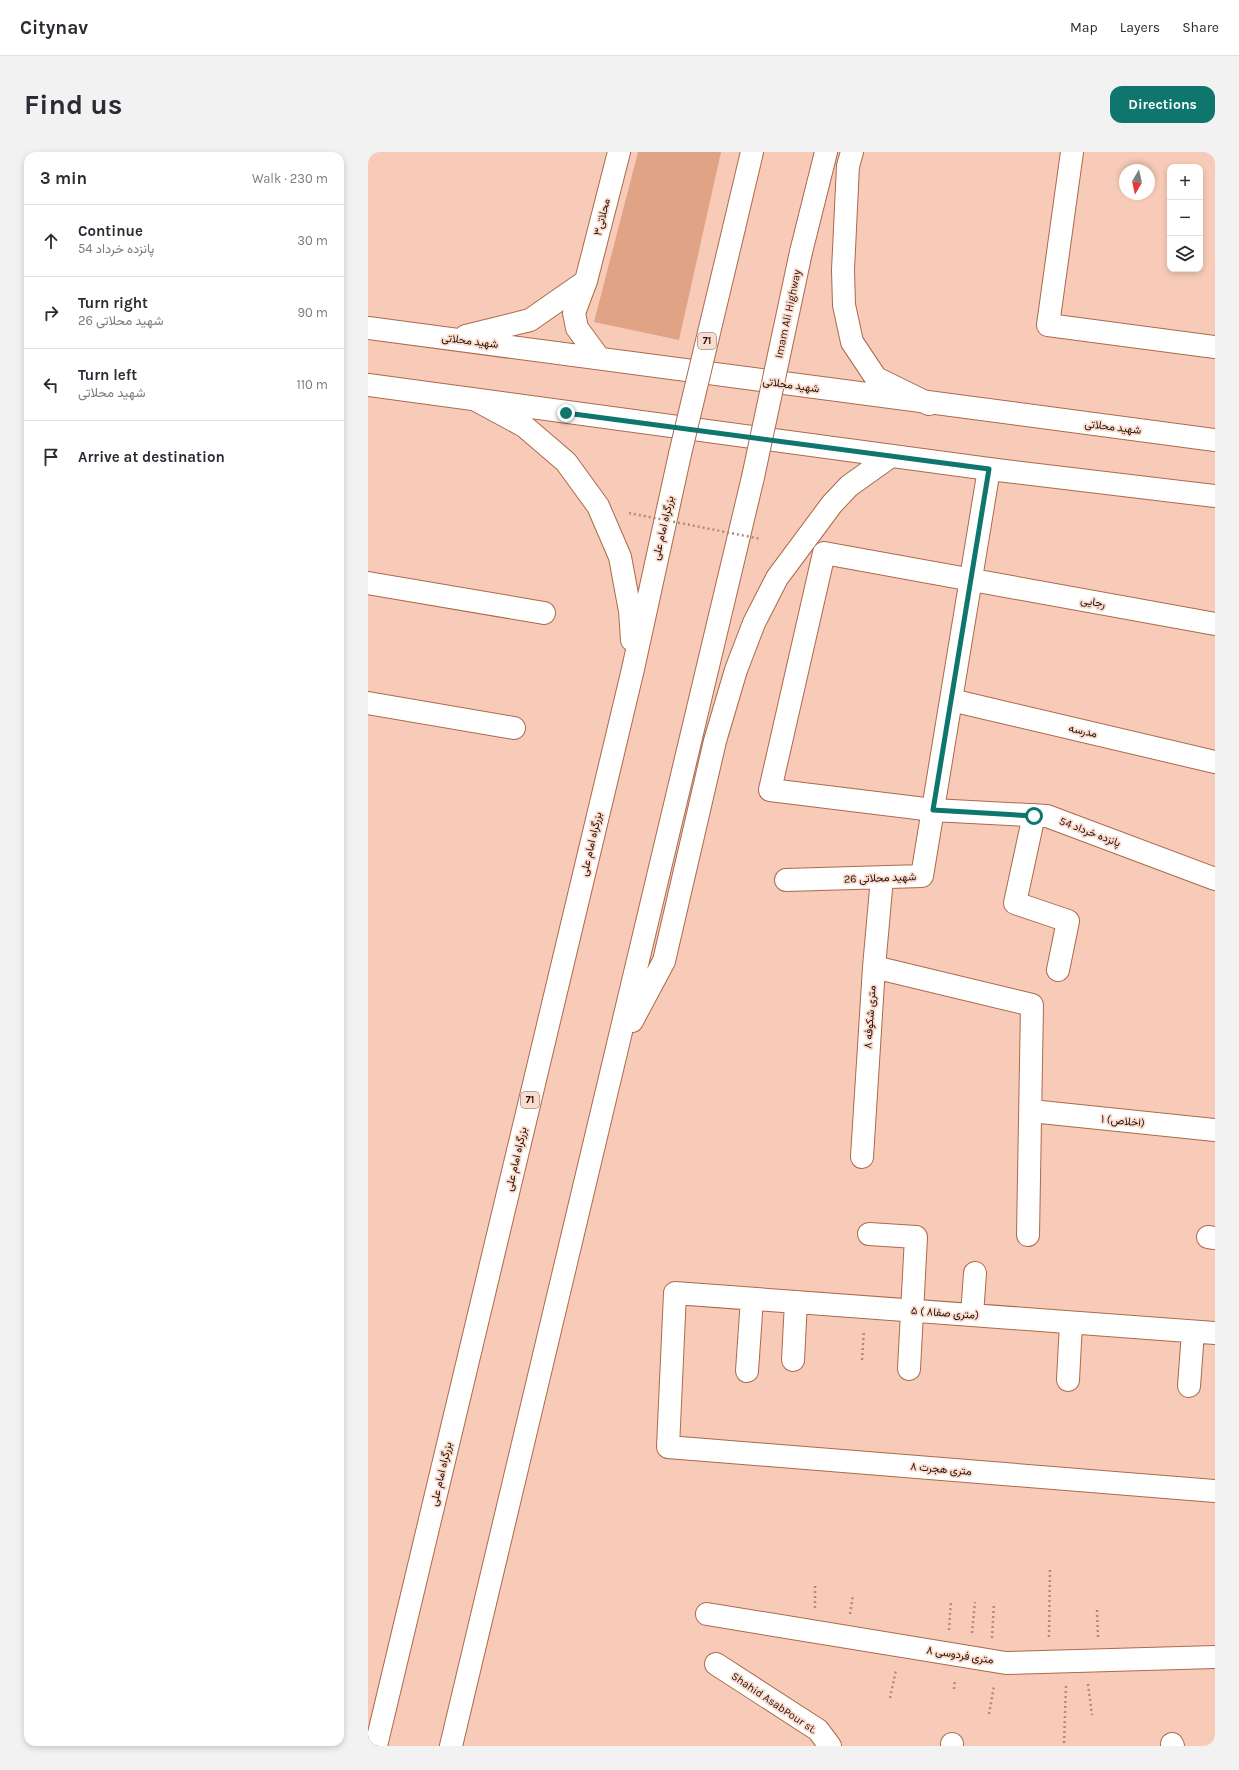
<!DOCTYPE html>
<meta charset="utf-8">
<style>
:root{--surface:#fff;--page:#f2f2f3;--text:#2b2b33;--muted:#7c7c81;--line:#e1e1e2;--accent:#0f766e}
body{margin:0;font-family:Karla,Vazirmatn,sans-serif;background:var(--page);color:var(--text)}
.controls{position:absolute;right:12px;top:12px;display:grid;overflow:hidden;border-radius:8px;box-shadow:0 2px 6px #0003}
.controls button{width:36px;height:36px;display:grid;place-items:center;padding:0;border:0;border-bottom:1px solid var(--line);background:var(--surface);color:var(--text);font:20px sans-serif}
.compass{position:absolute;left:751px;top:12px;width:36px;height:36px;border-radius:50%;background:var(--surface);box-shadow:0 2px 6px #0003;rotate:189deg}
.stop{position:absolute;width:12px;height:12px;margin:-9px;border:3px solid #0f766e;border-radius:50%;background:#fff}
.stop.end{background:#0f766e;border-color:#fff;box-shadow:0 1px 4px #0008}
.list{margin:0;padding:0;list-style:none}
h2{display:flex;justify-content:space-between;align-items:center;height:52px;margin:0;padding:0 16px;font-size:17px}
h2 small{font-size:13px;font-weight:400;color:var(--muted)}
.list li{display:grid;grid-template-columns:26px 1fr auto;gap:12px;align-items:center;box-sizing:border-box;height:72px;padding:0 16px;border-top:1px solid var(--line)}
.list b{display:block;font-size:15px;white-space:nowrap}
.list p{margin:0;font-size:13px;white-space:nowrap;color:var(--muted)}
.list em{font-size:13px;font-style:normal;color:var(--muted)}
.icon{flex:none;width:22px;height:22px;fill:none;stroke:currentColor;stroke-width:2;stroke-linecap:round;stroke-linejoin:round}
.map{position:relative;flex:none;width:847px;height:1594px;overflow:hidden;border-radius:12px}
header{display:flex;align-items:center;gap:24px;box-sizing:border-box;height:56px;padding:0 20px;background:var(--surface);border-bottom:1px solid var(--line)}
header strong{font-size:19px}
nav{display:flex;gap:22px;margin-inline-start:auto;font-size:14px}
.intro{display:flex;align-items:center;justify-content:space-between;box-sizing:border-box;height:96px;padding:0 24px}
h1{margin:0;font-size:28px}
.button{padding:10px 18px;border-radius:12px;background:var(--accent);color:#fff;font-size:14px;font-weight:700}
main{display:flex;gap:24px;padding:0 24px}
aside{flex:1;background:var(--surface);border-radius:12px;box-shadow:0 2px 6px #0003}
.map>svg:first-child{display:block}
.green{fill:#e0a386}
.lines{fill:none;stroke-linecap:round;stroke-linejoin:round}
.minor-casing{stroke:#ab6a4b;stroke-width:24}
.major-casing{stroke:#ab6a4b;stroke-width:24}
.highway-casing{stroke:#ab6a4b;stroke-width:24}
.path{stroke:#b08b7a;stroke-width:2.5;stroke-dasharray:2 3;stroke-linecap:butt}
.minor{stroke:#fff;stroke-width:22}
.major{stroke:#fff;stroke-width:22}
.highway{stroke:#fff;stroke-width:22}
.highway-bridge-casing{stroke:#ab6a4b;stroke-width:24;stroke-linecap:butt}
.path-bridge{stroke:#b08b7a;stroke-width:2.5;stroke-dasharray:2 3;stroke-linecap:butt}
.highway-bridge{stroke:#fff;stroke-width:22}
.route{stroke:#0f766e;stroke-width:5}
.labels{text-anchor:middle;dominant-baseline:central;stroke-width:3.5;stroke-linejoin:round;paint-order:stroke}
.shield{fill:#f9dcce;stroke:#654a3f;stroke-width:1}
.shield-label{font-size:10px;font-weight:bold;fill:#250c02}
.street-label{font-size:11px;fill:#250c02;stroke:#f9dcce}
</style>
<header>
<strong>Citynav</strong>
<nav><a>Map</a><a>Layers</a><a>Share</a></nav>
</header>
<div class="intro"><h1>Find us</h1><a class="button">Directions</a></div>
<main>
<aside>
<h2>3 min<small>Walk · 230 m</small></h2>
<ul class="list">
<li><svg class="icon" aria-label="ahead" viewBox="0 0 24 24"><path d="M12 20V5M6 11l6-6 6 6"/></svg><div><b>Continue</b><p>پانزده خرداد 54</p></div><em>30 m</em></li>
<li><svg class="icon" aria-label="right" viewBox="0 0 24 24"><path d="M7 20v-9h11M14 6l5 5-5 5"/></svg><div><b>Turn right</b><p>شهید محلاتی 26</p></div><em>90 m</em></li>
<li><svg class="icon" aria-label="left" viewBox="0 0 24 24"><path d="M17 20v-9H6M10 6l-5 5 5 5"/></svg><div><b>Turn left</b><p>شهید محلاتی</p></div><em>110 m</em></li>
<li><svg class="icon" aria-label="arrive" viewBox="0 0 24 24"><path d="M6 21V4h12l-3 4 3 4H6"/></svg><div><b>Arrive at destination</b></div></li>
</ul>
</aside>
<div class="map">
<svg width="847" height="1594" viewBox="0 0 847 1594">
<rect width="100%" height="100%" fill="#f7cbb7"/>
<!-- green -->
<path class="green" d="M270,0H353L311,188L226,170Z"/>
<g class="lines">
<defs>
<path id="minor" d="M704,0L680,173L847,195
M0,431L176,461
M847,472L456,401L402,638L565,658L679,664L847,727
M583,548L847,610
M0,551L146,576
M666,663L647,751L700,769L690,818
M418,728L554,724L621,317
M506,815L664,853L660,1083
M663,959L847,978
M494,1005L506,815L514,726
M501,1082L548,1085L541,1217
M840,1085L847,1086
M604,1163L607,1121
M847,1181L307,1141L300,1295L847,1339
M425,1208L428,1150
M379,1219L384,1147
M700,1228L703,1171
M821,1234L825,1180
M339,1462L638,1511L847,1505
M348,1512L450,1578L462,1594
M584,1592V1594
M804,1592L805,1594"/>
<path id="major" d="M0,176C282,213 564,253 847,288
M98,184L162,168L218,129
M231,206L209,176L206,161L218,129L251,0
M0,233L621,317L847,344"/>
<path id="highway" d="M484,0L480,14L475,118L476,153L484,190L508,226L561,252
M366,76L384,0
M433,100L458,0
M108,248L156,274L198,310L230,354L252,405L262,459L264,488
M264,869L296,809L347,589L368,518L386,471L409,426L464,352L481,334L523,304
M8,1594L265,517L312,302
M83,1594L385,325"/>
</defs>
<!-- minor casing -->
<use href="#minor" class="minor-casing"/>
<!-- major casing -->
<use href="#major" class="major-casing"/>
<!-- highway casing -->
<use href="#highway" class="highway-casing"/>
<!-- path -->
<path class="path" d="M494,1208L496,1178
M447,1434V1456
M729,1458L730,1486
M482,1462L485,1443
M581,1478L583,1449
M604,1481L607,1450
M681,1485L682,1416
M624,1486L626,1451
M720,1532L724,1563
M586,1537L587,1527
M522,1546L528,1518
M621,1562L626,1534
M696,1591L698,1533"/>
<!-- minor -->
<use href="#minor" class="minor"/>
<!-- major -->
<use href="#major" class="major"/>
<!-- highway -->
<use href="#highway" class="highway"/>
<defs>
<path id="highway-bridge" d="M312,302L366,76
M385,325L433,100"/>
</defs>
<!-- highway-bridge casing -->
<use href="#highway-bridge" class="highway-bridge-casing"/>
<!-- path-bridge -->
<path class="path-bridge" d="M261,361L393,387"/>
<!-- highway-bridge -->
<use href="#highway-bridge" class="highway-bridge"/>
</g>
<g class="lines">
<!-- route -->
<path class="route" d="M198,261L621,317L565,658L666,664"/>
</g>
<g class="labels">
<!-- shield labels -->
<g class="shield">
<rect x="330" y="181" width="18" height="16" rx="3"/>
<rect x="153" y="940" width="18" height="16" rx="3"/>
</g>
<g class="shield-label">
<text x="339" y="189">71</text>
<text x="162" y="948">71</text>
</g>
<!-- street labels -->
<g class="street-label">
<text transform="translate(234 65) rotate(-76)">محلاتی۳</text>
<text transform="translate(420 162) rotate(-78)">Imam Ali Highway</text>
<text transform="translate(102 189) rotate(7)">شهید محلاتی</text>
<text transform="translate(423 233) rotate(8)">شهید محلاتی</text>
<text transform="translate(745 275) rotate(7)">شهید محلاتی</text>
<text transform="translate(295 376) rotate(-77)">بزرگراه امام علی</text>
<text transform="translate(725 450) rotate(10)">رجایی</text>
<text transform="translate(715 579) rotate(13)">مدرسه</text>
<text transform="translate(722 680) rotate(21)">پانزده خرداد 54</text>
<text transform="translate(223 692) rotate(-77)">بزرگراه امام علی</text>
<text transform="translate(512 726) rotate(-2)">شهید محلاتی 26</text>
<text transform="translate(502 865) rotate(-86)">۸ متری شکوفه</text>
<text transform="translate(755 969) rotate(6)">۱ (اخلاص)</text>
<text transform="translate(148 1007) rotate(-77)">بزرگراه امام علی</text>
<text transform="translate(577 1161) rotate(4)">۵ ( ۸متری صفا)</text>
<text transform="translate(573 1317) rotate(5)">۸ متری هجرت</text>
<text transform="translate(73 1322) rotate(-77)">بزرگراه امام علی</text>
<text transform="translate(592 1503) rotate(9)">۸ متری فردوسی</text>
<text transform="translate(406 1551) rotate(34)">Shahid AsabPour st.</text>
</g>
</g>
</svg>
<div class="controls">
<button>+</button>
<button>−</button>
<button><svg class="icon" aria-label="layers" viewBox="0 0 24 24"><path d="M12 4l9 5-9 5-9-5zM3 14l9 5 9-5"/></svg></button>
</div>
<svg class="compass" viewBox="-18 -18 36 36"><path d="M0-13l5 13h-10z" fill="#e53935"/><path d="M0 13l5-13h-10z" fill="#7c7c81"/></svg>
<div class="stop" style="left:666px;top:664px"></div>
<div class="stop end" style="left:198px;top:261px"></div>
</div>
</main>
